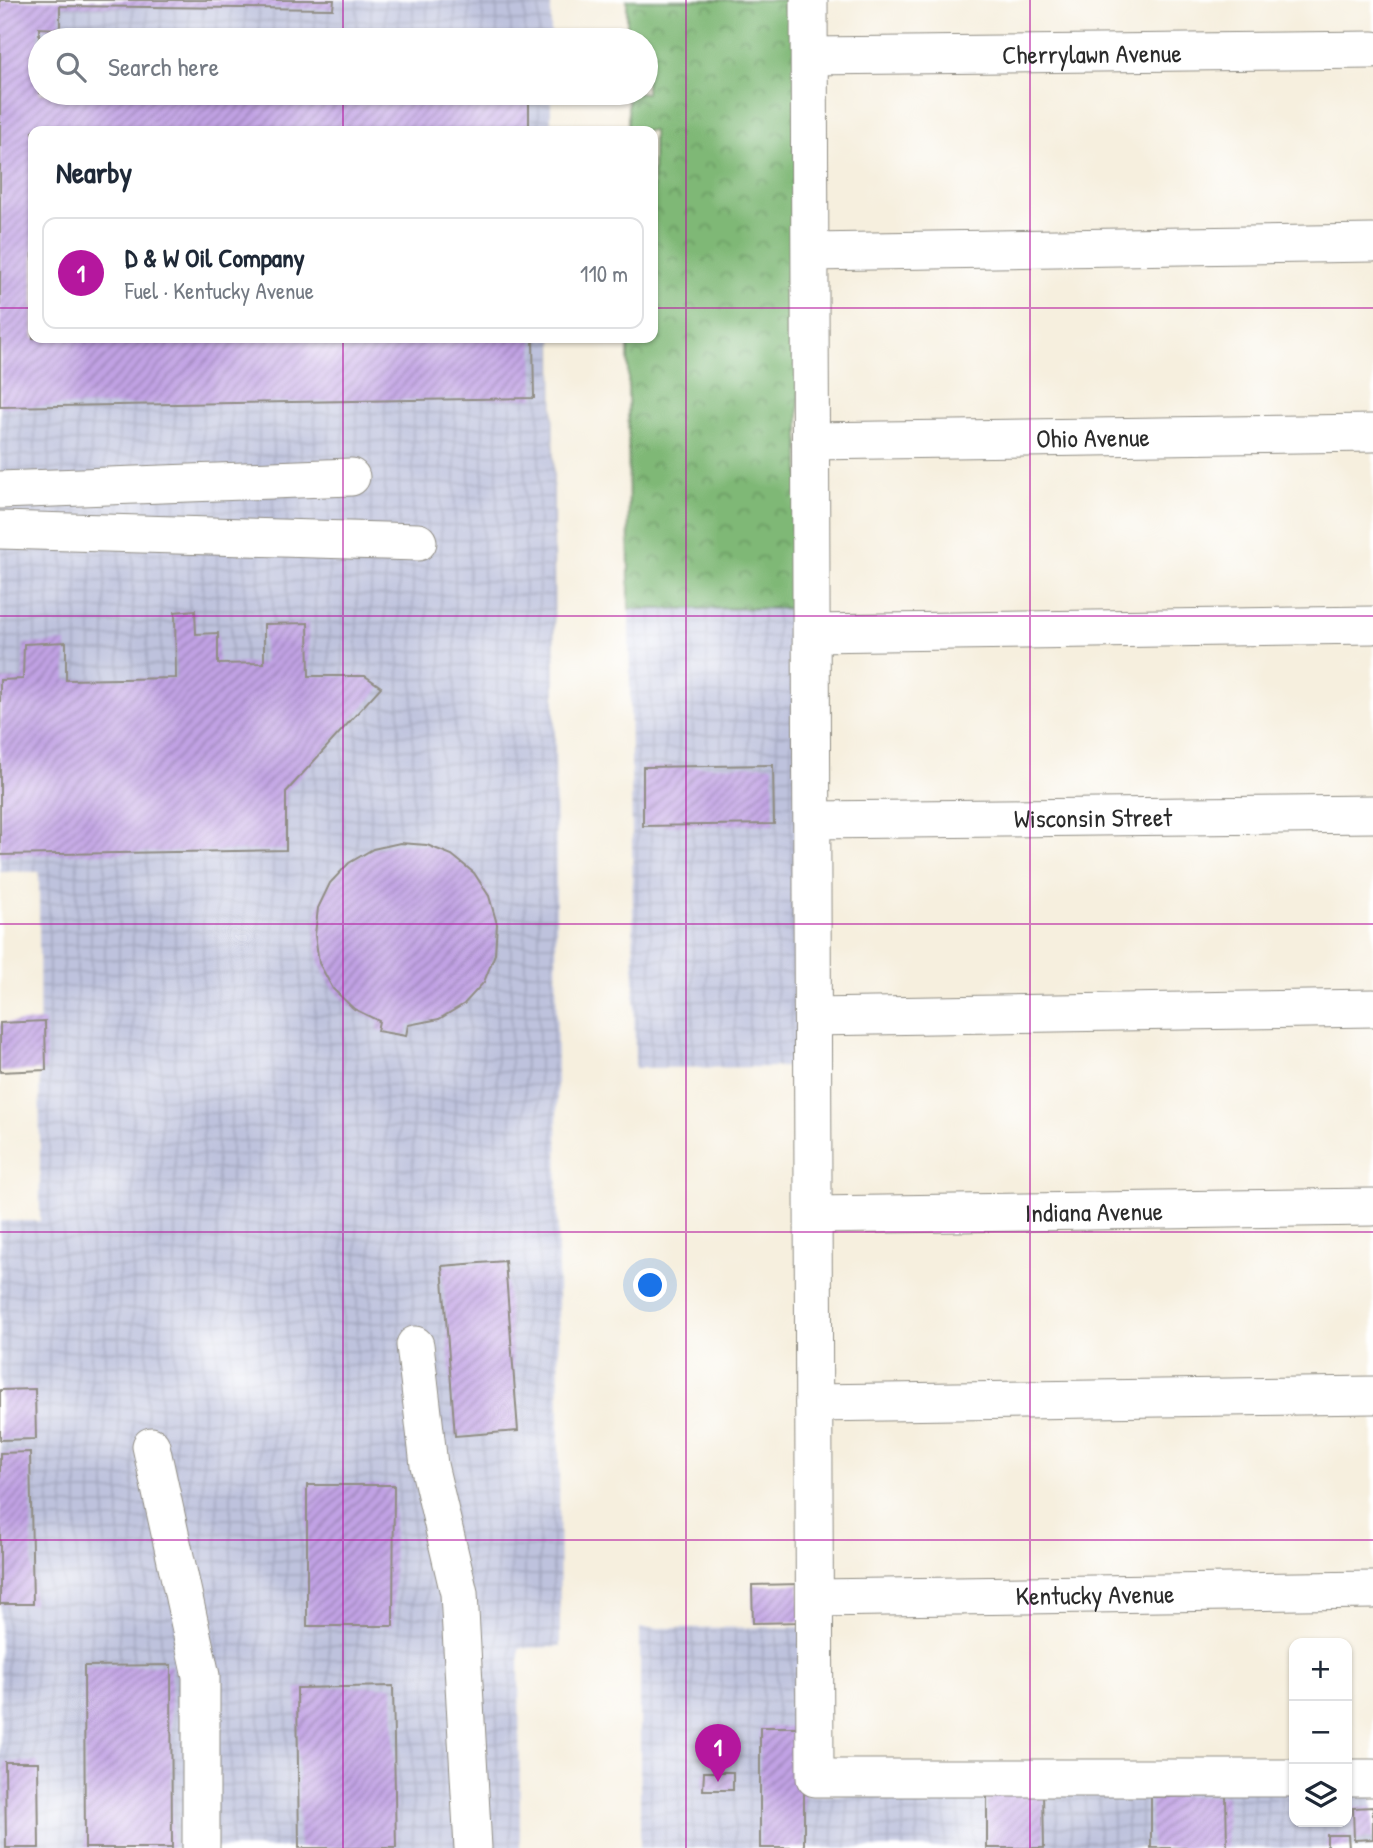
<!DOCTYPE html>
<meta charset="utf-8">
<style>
:root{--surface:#fff;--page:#f2f2f3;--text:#1f2937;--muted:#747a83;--line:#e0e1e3;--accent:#b5179e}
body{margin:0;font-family:"Patrick Hand",sans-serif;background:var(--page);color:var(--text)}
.controls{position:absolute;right:21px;bottom:21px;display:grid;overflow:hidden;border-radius:14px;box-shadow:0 2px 5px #0004}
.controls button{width:63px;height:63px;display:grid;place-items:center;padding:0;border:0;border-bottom:2px solid var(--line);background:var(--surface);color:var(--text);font:35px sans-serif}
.you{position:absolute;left:651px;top:1286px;width:24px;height:24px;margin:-18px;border:5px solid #fff;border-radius:50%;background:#1a73e8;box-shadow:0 0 0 10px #1a73e833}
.badge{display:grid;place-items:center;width:46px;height:46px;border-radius:50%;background:var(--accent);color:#fff;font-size:23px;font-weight:700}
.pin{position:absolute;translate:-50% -58px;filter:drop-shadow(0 2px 4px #0008)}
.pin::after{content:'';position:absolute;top:37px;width:24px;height:21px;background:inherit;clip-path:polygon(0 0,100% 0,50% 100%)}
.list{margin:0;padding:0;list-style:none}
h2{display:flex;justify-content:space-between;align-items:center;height:91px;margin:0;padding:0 28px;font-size:30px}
h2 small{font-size:23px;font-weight:400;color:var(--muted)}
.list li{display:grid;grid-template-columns:46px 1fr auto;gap:21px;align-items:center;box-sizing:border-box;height:112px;margin:0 14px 14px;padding:0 14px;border:2px solid var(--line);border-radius:14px}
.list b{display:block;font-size:26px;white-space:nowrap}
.list p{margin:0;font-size:23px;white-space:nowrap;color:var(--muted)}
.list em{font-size:23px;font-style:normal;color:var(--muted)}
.icon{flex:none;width:38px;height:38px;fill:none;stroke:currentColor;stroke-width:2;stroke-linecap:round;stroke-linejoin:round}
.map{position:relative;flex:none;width:1373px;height:1848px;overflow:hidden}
.search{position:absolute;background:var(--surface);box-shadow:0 2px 5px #0004;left:28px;top:28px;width:630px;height:77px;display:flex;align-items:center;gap:18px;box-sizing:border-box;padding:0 24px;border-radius:38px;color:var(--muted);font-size:26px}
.panel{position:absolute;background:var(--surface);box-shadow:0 2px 5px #0004;left:28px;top:126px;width:630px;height:217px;border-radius:14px}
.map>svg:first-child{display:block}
.industrial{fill:url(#industrial-grid)}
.forest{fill:url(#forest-crowns);stroke:#557250;stroke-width:2}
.building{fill:url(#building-hatch)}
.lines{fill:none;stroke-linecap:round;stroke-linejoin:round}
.minor-casing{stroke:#908d84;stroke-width:39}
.minor{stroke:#fff;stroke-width:37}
.grid{fill:none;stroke:#b5179e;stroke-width:2;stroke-opacity:0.55}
.labels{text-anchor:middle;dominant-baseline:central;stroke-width:5;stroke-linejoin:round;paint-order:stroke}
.street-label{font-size:26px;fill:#2b2b2b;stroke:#fff}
</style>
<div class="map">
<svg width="1373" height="1848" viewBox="0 0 1373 1848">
<defs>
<pattern id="industrial-grid" width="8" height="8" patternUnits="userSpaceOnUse" patternTransform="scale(1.75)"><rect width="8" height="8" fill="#bec2dd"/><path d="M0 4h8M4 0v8" fill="none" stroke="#a3a7be"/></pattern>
<pattern id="forest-crowns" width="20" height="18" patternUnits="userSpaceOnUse" patternTransform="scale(1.75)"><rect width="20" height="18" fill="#7fb876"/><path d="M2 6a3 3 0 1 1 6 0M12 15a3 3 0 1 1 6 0" fill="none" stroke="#689661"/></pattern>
<pattern id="building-hatch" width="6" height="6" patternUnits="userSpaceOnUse" patternTransform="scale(1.75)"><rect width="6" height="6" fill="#c1a2e4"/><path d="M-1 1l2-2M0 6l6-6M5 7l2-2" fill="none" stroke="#9d84b9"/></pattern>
</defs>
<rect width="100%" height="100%" fill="#fff"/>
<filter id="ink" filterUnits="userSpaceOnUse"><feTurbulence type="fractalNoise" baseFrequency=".0143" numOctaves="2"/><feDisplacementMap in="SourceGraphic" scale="14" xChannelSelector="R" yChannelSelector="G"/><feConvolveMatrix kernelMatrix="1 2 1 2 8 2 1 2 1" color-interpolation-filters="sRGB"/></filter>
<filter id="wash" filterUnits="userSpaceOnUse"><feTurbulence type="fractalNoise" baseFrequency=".00686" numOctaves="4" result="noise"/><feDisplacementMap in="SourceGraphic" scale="28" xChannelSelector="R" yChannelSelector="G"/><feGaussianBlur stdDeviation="1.57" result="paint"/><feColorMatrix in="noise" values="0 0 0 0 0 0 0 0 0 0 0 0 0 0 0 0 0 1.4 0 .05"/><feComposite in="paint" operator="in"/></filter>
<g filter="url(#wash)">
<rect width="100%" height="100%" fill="#f6efde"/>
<!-- industrial -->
<path class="industrial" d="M0,0H551V40H40V93H551V131H33V338H553L560,1647L519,1648L520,1848H0V1221H40L39,872L0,871Z
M800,608L801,1067L635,1068L629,609Z
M804,1627L805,1795L1294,1788V1822H1347V1788H1373V1848H640V1628Z"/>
<!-- forest -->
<path class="forest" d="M627,0H797L800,608L629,609L628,338H653V131H628V93H646V40H627Z"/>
<g id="blocks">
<!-- building -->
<path class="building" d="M0,0H334L333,9L60,6V29L39,28L40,93H530L529,100V131H33V338H533L534,398L0,407Z
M195,610L196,634L218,633V664L264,663V624L308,623L309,676H365L381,687L286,792V850L0,855V680L23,679L24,644L66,642V680L176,678L175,612Z
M773,765L774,824L643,826V767Z
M400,843L427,845L452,855L474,873L489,896L497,924L495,954L484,982L464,1004L439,1019L408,1025L406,1036L377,1031L379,1021L354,1009L333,989L319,963L315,935L318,908L330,883L349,863L373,849Z
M45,1021L46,1070L0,1072V1023Z
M505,1261L518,1431L455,1436L442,1266Z
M35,1389L36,1439L0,1440V1390Z
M30,1452L33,1604H0V1453Z
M307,1485H394L393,1626H307Z
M800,1584L801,1622L753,1623L752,1585Z
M171,1665L172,1848H85L84,1666Z
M393,1686L396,1848H299L297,1688Z
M760,1727H804V1848H760Z
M5,1762H38L39,1848H6Z
M704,1772H733V1790H703Z
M1043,1791L1044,1848H987V1792Z
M1226,1796L1227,1848H1151V1797Z
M1373,1807V1839L1354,1840L1353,1808Z
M1327,1835H1348L1349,1848H1327Z"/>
</g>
</g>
<g filter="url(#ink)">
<use href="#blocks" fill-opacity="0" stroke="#908d84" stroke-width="2"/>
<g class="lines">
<defs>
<g id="minor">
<path d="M809,0L815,1778H1294"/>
<path id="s1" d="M810,56L1373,50"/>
<path d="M811,252L1373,243"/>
<path id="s2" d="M811,441L1373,433"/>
<path d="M0,490L351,477"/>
<path d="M0,530L418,542"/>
<path d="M812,633L1373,625"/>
<path id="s3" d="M813,820L1373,814"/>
<path d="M813,1017L1373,1008"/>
<path id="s4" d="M814,1215L1373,1207"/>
<path d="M415,1345L429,1465L459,1593L473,1848"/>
<path d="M814,1403L1373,1395"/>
<path d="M151,1446L201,1676V1848"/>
<path id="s5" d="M815,1598L1373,1590"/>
<path d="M1347,1778H1373"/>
</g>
</defs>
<!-- minor casing -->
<use href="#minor" class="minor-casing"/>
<!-- minor -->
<use href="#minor" class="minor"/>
</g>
</g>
<!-- grid -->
<path class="grid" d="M343,0V40M686,0V1848M1030,0V1848M343,93V131M0,308H33M653,308H1373M343,338V1848M0,616H1373M0,924H1373M0,1232H1373M0,1540H1373"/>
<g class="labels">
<!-- street labels -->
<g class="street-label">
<text stroke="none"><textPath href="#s1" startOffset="282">Cherrylawn Avenue</textPath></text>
<text stroke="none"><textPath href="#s2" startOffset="282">Ohio Avenue</textPath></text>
<text stroke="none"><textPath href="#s3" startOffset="280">Wisconsin Street</textPath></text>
<text stroke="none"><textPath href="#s4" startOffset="280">Indiana Avenue</textPath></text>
<text stroke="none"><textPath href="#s5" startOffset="280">Kentucky Avenue</textPath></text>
</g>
</g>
</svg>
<div class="controls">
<button>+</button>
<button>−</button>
<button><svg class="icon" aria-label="layers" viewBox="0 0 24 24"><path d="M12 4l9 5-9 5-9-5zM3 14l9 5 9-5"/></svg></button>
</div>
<div class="you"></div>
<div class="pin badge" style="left:718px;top:1782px">1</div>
<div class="search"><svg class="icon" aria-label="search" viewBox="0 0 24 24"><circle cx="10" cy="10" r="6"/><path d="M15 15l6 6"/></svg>Search here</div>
<section class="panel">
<h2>Nearby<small></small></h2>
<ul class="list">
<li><span class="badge">1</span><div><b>D &amp; W Oil Company</b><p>Fuel · Kentucky Avenue</p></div><em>110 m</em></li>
</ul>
</section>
</div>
